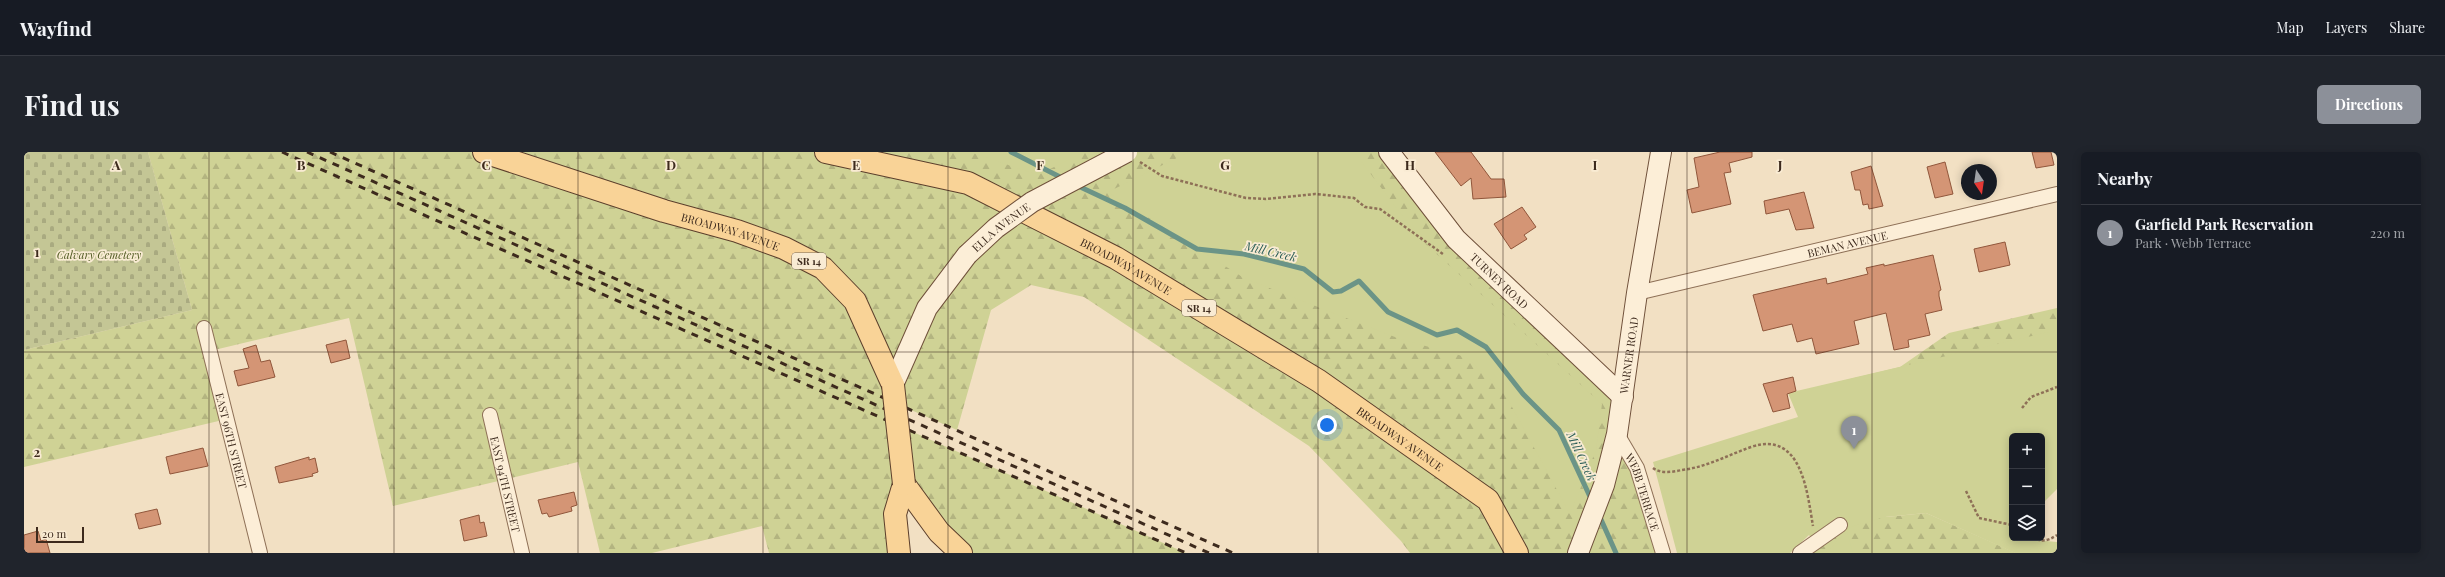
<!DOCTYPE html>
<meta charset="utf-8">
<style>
:root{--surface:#171b24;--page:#20242c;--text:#f1f3f6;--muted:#9ea1a6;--line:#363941;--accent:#8c9099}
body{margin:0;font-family:"Playfair Display",serif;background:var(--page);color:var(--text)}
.controls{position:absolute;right:12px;bottom:12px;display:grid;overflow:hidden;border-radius:6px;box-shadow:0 2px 10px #0003}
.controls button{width:36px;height:36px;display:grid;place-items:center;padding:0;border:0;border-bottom:1px solid var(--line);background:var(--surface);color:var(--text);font:20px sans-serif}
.compass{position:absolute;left:1937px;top:12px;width:36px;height:36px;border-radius:50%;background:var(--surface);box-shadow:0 2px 10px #0003;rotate:167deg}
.scale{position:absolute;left:12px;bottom:10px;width:48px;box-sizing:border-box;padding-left:4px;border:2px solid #3d2a1d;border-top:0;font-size:11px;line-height:14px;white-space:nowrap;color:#3d2a1d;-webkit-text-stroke:3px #f9ebd3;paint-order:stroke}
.you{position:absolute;left:1303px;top:273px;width:14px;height:14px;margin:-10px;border:3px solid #fff;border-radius:50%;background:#1a73e8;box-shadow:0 0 0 6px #1a73e833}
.badge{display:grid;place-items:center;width:26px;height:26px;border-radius:50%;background:var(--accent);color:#fff;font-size:13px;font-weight:700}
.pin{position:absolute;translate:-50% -33px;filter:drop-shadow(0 1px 2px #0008)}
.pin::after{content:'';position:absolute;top:21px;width:14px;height:12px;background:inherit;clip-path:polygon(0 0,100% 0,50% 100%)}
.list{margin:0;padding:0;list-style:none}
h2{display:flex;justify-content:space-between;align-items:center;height:52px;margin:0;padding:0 16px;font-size:17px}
h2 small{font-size:13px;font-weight:400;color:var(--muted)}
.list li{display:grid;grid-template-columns:26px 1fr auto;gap:12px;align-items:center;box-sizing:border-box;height:56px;padding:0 16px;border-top:1px solid var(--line)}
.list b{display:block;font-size:15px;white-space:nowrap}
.list p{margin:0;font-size:13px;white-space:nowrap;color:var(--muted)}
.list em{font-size:13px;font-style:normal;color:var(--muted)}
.icon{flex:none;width:22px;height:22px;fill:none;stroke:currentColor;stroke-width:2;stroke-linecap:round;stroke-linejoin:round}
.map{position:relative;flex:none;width:2033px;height:401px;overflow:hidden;border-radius:6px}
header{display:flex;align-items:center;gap:24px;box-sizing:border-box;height:56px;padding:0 20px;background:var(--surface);border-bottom:1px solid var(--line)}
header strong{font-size:19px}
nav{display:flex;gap:22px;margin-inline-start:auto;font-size:14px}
.intro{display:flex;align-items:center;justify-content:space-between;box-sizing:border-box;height:96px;padding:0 24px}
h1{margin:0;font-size:28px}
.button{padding:10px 18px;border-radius:6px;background:var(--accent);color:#fff;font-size:14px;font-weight:700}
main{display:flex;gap:24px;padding:0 24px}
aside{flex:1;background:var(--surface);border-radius:6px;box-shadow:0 2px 10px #0003}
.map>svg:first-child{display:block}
.forest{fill:url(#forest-firs)}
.cemetery{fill:url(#cemetery-stones)}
.green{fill:#cfd295}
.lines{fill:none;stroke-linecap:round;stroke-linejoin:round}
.stream{stroke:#6b9487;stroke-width:5}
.building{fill:#d49575;stroke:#90563b}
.minor-casing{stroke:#8e7057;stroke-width:16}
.secondary-casing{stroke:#70513b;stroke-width:22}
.primary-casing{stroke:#5c3f2c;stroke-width:24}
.path{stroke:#8e7057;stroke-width:2.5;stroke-dasharray:3 2;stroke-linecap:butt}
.minor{stroke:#fceed7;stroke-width:14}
.secondary{stroke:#fceed7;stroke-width:20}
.primary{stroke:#f9d397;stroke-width:22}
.rail{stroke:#3d2a1d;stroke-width:3;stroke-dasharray:7 7;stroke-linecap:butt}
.secondary-bridge-casing{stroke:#70513b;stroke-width:22;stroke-linecap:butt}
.primary-bridge-casing{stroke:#5c3f2c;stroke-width:24;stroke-linecap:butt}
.secondary-bridge{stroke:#fceed7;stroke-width:20}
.primary-bridge{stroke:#f9d397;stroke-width:22}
.grid{fill:none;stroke:#3d2a1d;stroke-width:1;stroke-opacity:0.55}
.labels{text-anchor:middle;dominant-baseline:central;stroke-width:3.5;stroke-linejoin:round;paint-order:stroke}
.shield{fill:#f9ebd3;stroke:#756454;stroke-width:1}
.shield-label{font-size:10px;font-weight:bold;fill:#3d2a1d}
.street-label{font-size:11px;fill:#3d2a1d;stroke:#f9ebd3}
.park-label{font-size:11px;font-style:italic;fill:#515b22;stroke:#f9ebd3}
.water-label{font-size:12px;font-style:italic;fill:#2b5e57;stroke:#f9ebd3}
.grid-label{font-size:13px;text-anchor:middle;font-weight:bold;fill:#3d2a1d;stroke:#f9ebd3;stroke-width:3.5;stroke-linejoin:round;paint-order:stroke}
</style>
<header>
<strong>Wayfind</strong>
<nav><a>Map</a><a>Layers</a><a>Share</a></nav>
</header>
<div class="intro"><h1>Find us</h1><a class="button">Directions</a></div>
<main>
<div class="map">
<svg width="2033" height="401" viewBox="0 0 2033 401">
<defs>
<pattern id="forest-firs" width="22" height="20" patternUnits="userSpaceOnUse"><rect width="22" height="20" fill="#cfd295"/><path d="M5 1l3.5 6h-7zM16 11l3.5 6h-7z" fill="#b3b480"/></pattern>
<pattern id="cemetery-stones" width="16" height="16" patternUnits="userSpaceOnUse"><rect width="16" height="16" fill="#c4c695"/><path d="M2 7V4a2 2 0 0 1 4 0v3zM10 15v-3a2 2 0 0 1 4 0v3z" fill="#a9aa80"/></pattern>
</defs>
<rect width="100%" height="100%" fill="#f2e0c3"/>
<!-- forest -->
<path class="forest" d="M124,0H1365L1432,87L1599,245L1593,282L1639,401H1386L1377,389L1285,294L1060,145L1007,133L967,158L933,278L871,251V272L1162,401H937L880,332L875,401H745L738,374L628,401H576L554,310L369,354L325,166L186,199L203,267L0,315V198L168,158Z
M2033,156V216L1764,242L1876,215L1925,181Z
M1859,359L1862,365L1902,361L1992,401H1776L1791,389Z"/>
<!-- cemetery -->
<path class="cemetery" d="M0,0H124L168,158L0,198Z"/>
<!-- green -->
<path class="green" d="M946,0H1060L1014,23Z
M1165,0H1330L1396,87L1578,252L1572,298L1546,362L1481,242L1442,205L1376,187L1220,126L1084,40Z
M2033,178V337L2018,352V284H1988V386L2033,390V401H1991L1902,361L1861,365L1787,386L1785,383L1766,401H1653L1629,310L1774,265L1764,241Z
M1823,380L1829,401H1801Z"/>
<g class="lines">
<!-- stream -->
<path class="stream" d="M987,0L1040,27
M1052,33L1101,56L1173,97L1220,102L1280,117L1309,140L1317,139L1335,129L1364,160L1413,183L1433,178L1462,195L1499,242L1535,278L1568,349
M1575,363L1592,401"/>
</g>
<!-- building -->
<path class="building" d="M1411,0H1447L1467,27H1480L1482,45L1449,47L1447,26L1437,34Z
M1696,0H1728V5L1705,11L1707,20L1700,21L1707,52L1668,61L1663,38L1675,35L1670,6Z
M2008,0H2027L2030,13L2012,16Z
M1921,10L1929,42L1911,46L1903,15Z
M1847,14L1859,54L1845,57L1844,52L1839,53L1836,38H1831L1827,20Z
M1780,40L1790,76L1772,78L1765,57L1742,62L1740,49Z
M1498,55L1512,75L1500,83L1503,87L1487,97L1470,72Z
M1981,90L1986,113L1955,120L1950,97Z
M1909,103L1917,138L1915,139V144L1918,158L1901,162L1906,183L1884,188L1885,195L1870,198L1862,161L1830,169L1835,192L1792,202L1788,186L1773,190L1768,172L1739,179L1729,143L1802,126L1803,132L1844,122L1842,116L1860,112V114Z
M322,188L326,206L307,211L302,193Z
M232,193L237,210L246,208L251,225L214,234L210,219L225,216L219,197Z
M1769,225L1772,239L1763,242L1766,256L1749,260L1739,232Z
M179,296L184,314L146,322L142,305Z
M285,305V308L291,306L294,320L288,322L289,324L255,331L251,315Z
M550,340L553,353L547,355L548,359L525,365L523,361L518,362L514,348Z
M133,357L137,372L115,377L111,362Z
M455,363L456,371L460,370L463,384L440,389L436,368Z
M14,379L17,389L22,387L26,401H0V383Z"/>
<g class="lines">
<defs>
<g id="minor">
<path id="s1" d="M1613,141L2033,42"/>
<path id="s2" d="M180,176L236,401"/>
<path id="s3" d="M466,263L498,401"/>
<path id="s4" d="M1593,282L1613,316L1639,401"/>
<path d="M1776,401L1816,373"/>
</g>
<g id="secondary">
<path id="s5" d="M1365,0L1432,87L1599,245"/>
<path d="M869,233L903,156L943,103"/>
<path id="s6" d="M1554,401L1580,333L1593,282L1613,141L1637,0"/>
</g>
<g id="primary">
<path id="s7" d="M460,0L640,59L713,79L760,96L799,116L831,149L869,233"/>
<path id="s8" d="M802,0L944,31L1092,106L1295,229L1464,348L1493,401"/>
<path d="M880,332L915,380L937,401"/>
<path d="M875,401L871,362L880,332"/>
</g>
</defs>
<!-- minor casing -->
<use href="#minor" class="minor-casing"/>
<!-- secondary casing -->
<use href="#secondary" class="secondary-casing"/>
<!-- primary casing -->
<use href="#primary" class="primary-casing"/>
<!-- path -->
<path class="path" d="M1116,10L1138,24L1222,46L1242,47L1291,42L1330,46L1341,55L1356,57L1419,102
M1998,256L2007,245L2033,235
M1629,316C1637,322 1648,320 1658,318C1683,315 1704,303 1727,295C1778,278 1783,340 1789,374
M1942,339L1955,366L1988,373
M2008,386C2018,390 2024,389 2033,383"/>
<!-- minor -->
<use href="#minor" class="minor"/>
<!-- secondary -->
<use href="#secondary" class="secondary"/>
<!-- primary -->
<use href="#primary" class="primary"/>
<!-- rail -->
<path class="rail" d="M258,0L1162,401
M283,0L1185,401
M306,0L1209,401"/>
<defs>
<g id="secondary-bridge">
<path id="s9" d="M943,103L972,76L1008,50L1103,0"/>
</g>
<path id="primary-bridge" d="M869,233L880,332"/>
</defs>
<!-- secondary-bridge casing -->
<use href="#secondary-bridge" class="secondary-bridge-casing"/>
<!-- primary-bridge casing -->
<use href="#primary-bridge" class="primary-bridge-casing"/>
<!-- secondary-bridge -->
<use href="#secondary-bridge" class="secondary-bridge"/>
<!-- primary-bridge -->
<use href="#primary-bridge" class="primary-bridge"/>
</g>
<!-- grid -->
<path class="grid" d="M185,0V401M370,0V401M554,0V401M739,0V401M924,0V401M1109,0V401M1294,0V401M1479,0V401M1663,0V401M1848,0V401M0,200H2033"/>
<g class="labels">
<!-- shield labels -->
<g class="shield">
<rect x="768" y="101" width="34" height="16" rx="3"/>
<rect x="1158" y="148" width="34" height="16" rx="3"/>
</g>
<g class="shield-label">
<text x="785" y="109">SR 14</text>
<text x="1175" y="156">SR 14</text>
</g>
<!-- street labels -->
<g class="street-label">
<text stroke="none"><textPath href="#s9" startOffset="44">ELLA AVENUE</textPath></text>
<text stroke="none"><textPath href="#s7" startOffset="259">BROADWAY AVENUE</textPath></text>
<text stroke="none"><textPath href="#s1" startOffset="216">BEMAN AVENUE</textPath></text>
<text stroke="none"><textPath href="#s8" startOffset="324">BROADWAY AVENUE</textPath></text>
<text stroke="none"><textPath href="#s5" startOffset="170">TURNEY ROAD</textPath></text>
<text stroke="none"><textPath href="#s6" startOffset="205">WARNER ROAD</textPath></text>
<text stroke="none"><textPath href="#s8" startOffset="648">BROADWAY AVENUE</textPath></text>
<text stroke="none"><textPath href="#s2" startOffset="116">EAST 96TH STREET</textPath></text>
<text stroke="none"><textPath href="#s3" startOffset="71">EAST 94TH STREET</textPath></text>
<text stroke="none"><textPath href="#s4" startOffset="64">WEBB TERRACE</textPath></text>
</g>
<!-- park labels -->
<g class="park-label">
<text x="75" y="102">Calvary Cemetery</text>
</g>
<!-- water labels -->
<g class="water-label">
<text transform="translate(1247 99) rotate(13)">Mill Creek</text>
<text transform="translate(1558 304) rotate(65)">Mill Creek</text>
</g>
</g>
<g class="grid-label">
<text x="92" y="18">A</text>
<text x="277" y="18">B</text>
<text x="462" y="18">C</text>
<text x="647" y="18">D</text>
<text x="832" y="18">E</text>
<text x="1016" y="18">F</text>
<text x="1201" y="18">G</text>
<text x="1386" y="18">H</text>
<text x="1571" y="18">I</text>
<text x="1756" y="18">J</text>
<text x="13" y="105">1</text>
<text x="13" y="305">2</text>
</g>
</svg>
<div class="controls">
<button>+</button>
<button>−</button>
<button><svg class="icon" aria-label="layers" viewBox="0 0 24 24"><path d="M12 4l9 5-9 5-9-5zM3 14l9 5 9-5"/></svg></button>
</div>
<svg class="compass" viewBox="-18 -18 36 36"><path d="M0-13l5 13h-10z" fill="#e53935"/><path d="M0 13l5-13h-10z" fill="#9ea1a6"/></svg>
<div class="scale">20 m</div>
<div class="you"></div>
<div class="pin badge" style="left:1830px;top:297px">1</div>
</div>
<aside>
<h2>Nearby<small></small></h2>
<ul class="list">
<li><span class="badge">1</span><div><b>Garfield Park Reservation</b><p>Park · Webb Terrace</p></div><em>220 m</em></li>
</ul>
</aside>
</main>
